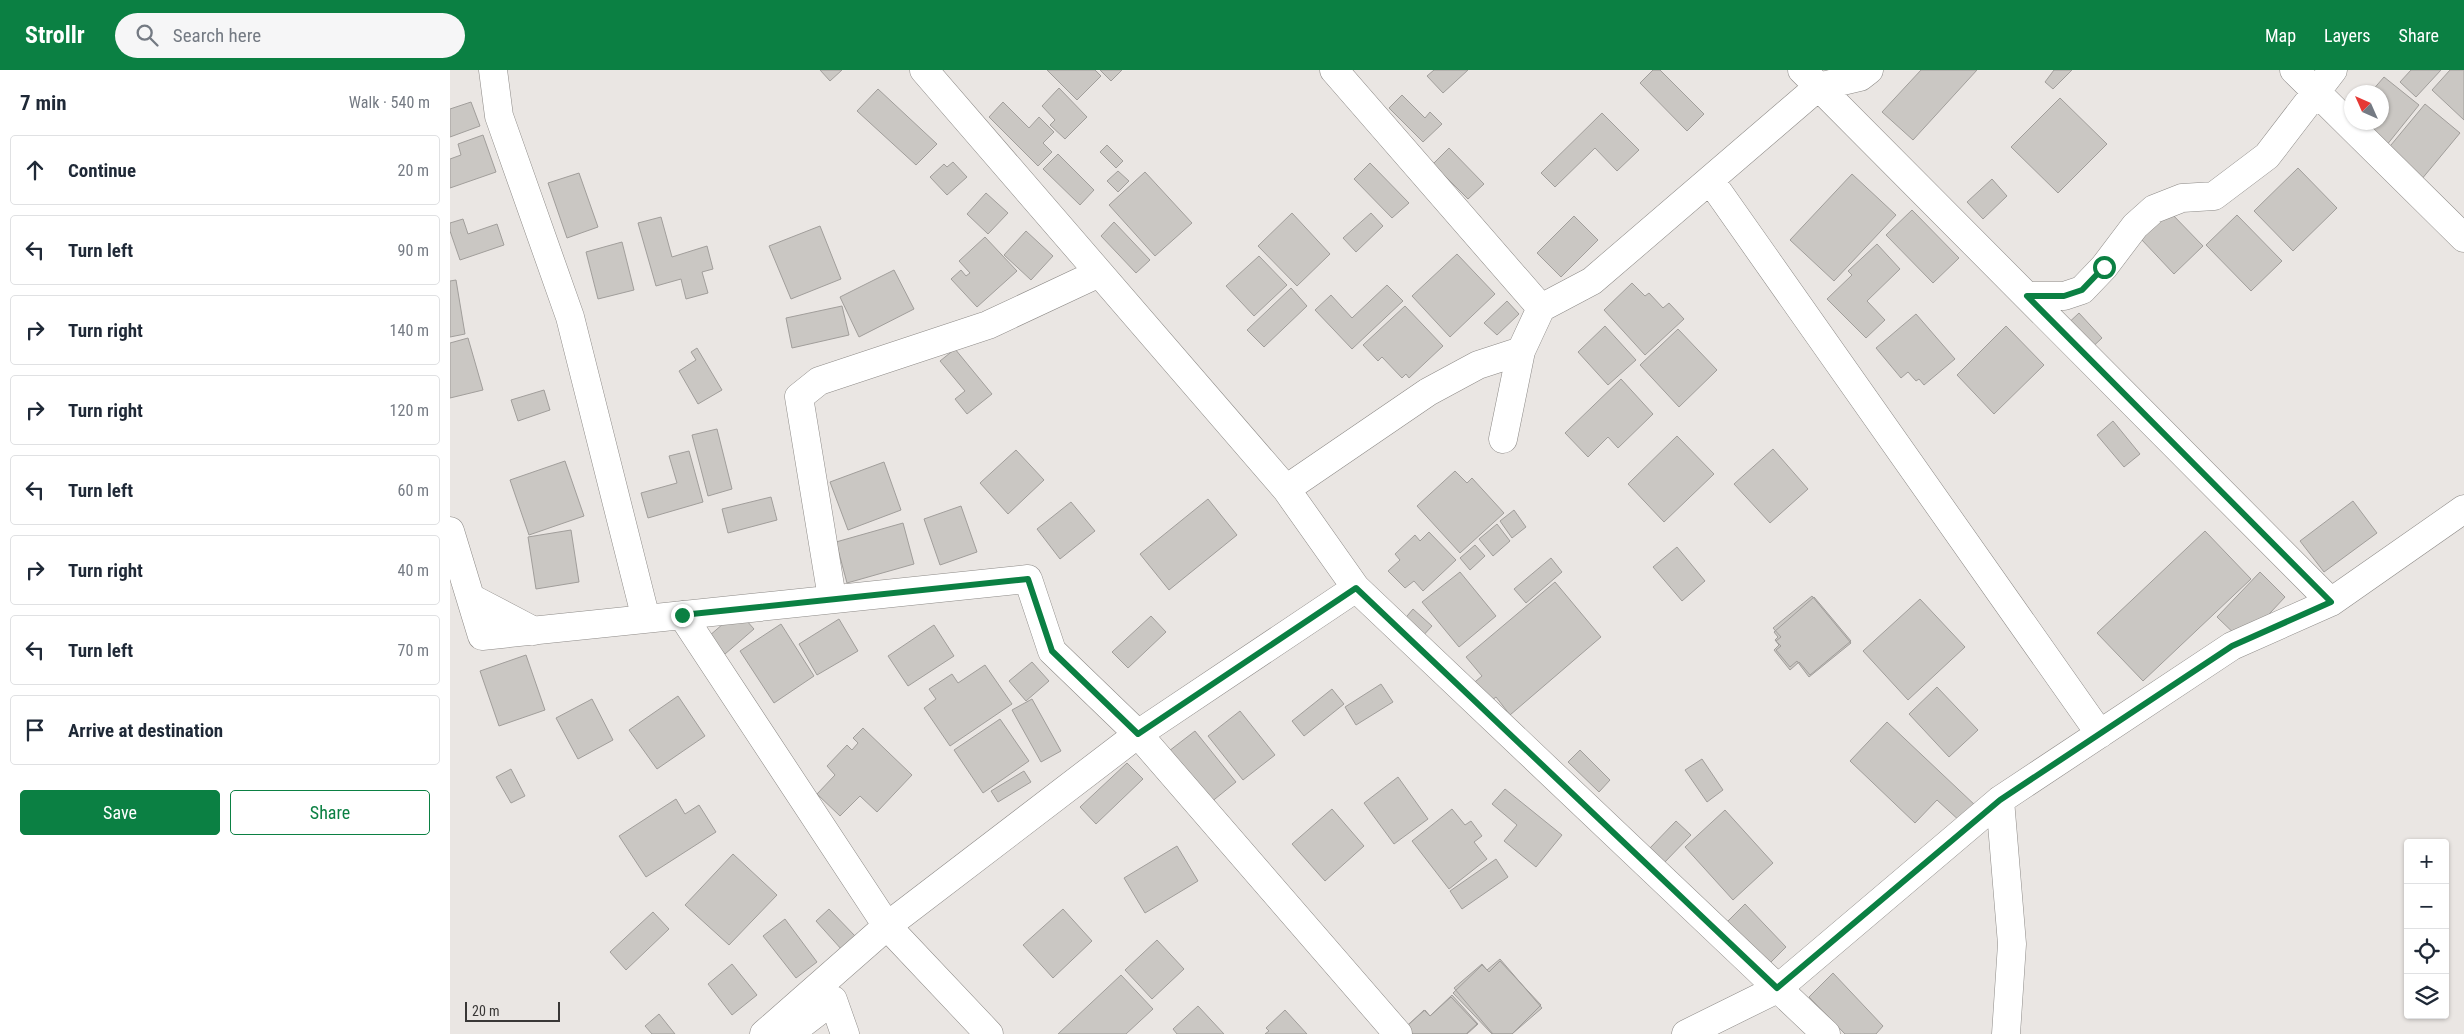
<!DOCTYPE html>
<meta charset="utf-8">
<style>
:root{--surface:#fff;--page:#f6f6f7;--text:#1f2937;--muted:#747a83;--line:#e0e1e3;--accent:#0b8043}
body{margin:0;font-family:"Roboto Condensed",sans-serif;background:var(--page);color:var(--text)}
.controls{position:absolute;right:15px;bottom:15px;display:grid;overflow:hidden;border-radius:5px;box-shadow:0 1px 4px #0004}
.controls button{width:45px;height:45px;display:grid;place-items:center;padding:0;border:0;border-bottom:1px solid var(--line);background:var(--surface);color:var(--text);font:25px sans-serif}
.compass{position:absolute;left:1894px;top:15px;width:45px;height:45px;border-radius:50%;background:var(--surface);box-shadow:0 1px 4px #0004;rotate:315deg}
.scale{position:absolute;left:15px;bottom:12px;width:95px;box-sizing:border-box;padding-left:5px;border:2px solid #393736;border-top:0;font-size:14px;line-height:18px;white-space:nowrap;color:#393736;-webkit-text-stroke:4px #eae6e3;paint-order:stroke}
.stop{position:absolute;width:15px;height:15px;margin:-11px;border:4px solid #0b8043;border-radius:50%;background:#fff}
.stop.end{background:#0b8043;border-color:#fff;box-shadow:0 1px 5px #0008}
.list{margin:0;padding:0;list-style:none}
h2{display:flex;justify-content:space-between;align-items:center;height:65px;margin:0;padding:0 20px;font-size:21px}
h2 small{font-size:16px;font-weight:400;color:var(--muted)}
.list li{display:grid;grid-template-columns:32px 1fr auto;gap:15px;align-items:center;box-sizing:border-box;height:70px;margin:0 10px 10px;padding:0 10px;border:1px solid var(--line);border-radius:5px}
.list b{display:block;font-size:19px;white-space:nowrap}
.list em{font-size:16px;font-style:normal;color:var(--muted)}
.actions{display:flex;gap:10px;padding:15px 20px}
.actions a{flex:1;padding:11px 0;border:1px solid var(--accent);border-radius:5px;text-align:center;font-size:18px;color:var(--accent)}
.actions .main{background:var(--accent);color:#fff}
.icon{flex:none;width:28px;height:28px;fill:none;stroke:currentColor;stroke-width:2;stroke-linecap:round;stroke-linejoin:round}
.map{position:relative;flex:none;width:2014px;height:964px;overflow:hidden}
header{display:flex;align-items:center;gap:30px;box-sizing:border-box;height:70px;padding:0 25px;background:var(--accent);color:#fff}
header strong{font-size:24px}
nav{display:flex;gap:28px;margin-inline-start:auto;font-size:18px}
.search{width:350px;height:45px;background:var(--page);display:flex;align-items:center;gap:12px;box-sizing:border-box;padding:0 18px;border-radius:28px;color:var(--muted);font-size:19px}
main{display:flex}
aside{flex:1;background:var(--surface)}
.map>svg:first-child{display:block}
.building{fill:#cac7c3;stroke:#a19e9b}
.lines{fill:none;stroke-linecap:round;stroke-linejoin:round}
.street-casing{stroke:#8d8a87;stroke-width:29}
.street{stroke:#fff;stroke-width:28}
.route{stroke:#0b8043;stroke-width:6}
</style>
<header>
<strong>Strollr</strong>
<div class="search"><svg class="icon" aria-label="search" viewBox="0 0 24 24"><circle cx="10" cy="10" r="6"/><path d="M15 15l6 6"/></svg>Search here</div>
<nav><a>Map</a><a>Layers</a><a>Share</a></nav>
</header>
<main>
<aside>
<h2>7 min<small>Walk · 540 m</small></h2>
<ul class="list">
<li><svg class="icon" aria-label="ahead" viewBox="0 0 24 24"><path d="M12 20V5M6 11l6-6 6 6"/></svg><div><b>Continue</b></div><em>20 m</em></li>
<li><svg class="icon" aria-label="left" viewBox="0 0 24 24"><path d="M17 20v-9H6M10 6l-5 5 5 5"/></svg><div><b>Turn left</b></div><em>90 m</em></li>
<li><svg class="icon" aria-label="right" viewBox="0 0 24 24"><path d="M7 20v-9h11M14 6l5 5-5 5"/></svg><div><b>Turn right</b></div><em>140 m</em></li>
<li><svg class="icon" aria-label="right" viewBox="0 0 24 24"><path d="M7 20v-9h11M14 6l5 5-5 5"/></svg><div><b>Turn right</b></div><em>120 m</em></li>
<li><svg class="icon" aria-label="left" viewBox="0 0 24 24"><path d="M17 20v-9H6M10 6l-5 5 5 5"/></svg><div><b>Turn left</b></div><em>60 m</em></li>
<li><svg class="icon" aria-label="right" viewBox="0 0 24 24"><path d="M7 20v-9h11M14 6l5 5-5 5"/></svg><div><b>Turn right</b></div><em>40 m</em></li>
<li><svg class="icon" aria-label="left" viewBox="0 0 24 24"><path d="M17 20v-9H6M10 6l-5 5 5 5"/></svg><div><b>Turn left</b></div><em>70 m</em></li>
<li><svg class="icon" aria-label="arrive" viewBox="0 0 24 24"><path d="M6 21V4h12l-3 4 3 4H6"/></svg><div><b>Arrive at destination</b></div></li>
</ul>
<div class="actions"><a class="main">Save</a><a>Share</a></div>
</aside>
<div class="map">
<svg width="2014" height="964" viewBox="0 0 2014 964">
<rect width="100%" height="100%" fill="#eae6e3"/>
<!-- building -->
<path class="building" d="M370,0H392L380,11Z
M597,0H645L651,6L627,30Z
M650,0H672L661,11Z
M984,0H1018L993,23L977,6Z
M1203,0H1210L1254,44L1237,61L1190,13Z
M1471,0H1527L1463,70L1432,42Z
M1604,0H1622L1603,19L1595,12Z
M1961,0H1991L1966,27L1950,12Z
M2000,0H2014V50L1982,20Z
M1934,7L1969,35L1936,76L1906,52H1932V22H1921Z
M609,18L637,47L615,69L600,55L605,50L592,36Z
M428,19L487,74L466,95L407,41Z
M952,25L975,48L980,42L992,54L973,72L939,38Z
M1610,28L1657,74L1608,123L1561,77Z
M21,32L30,56L0,67V39Z
M553,32L579,58L589,47L604,62L593,73L602,82L588,96L539,47Z
M1975,34L2010,63L1971,110L1936,81Z
M1152,43L1189,80L1167,101L1145,78L1105,117L1091,103Z
M33,65L46,102L0,118V89L11,85L8,74Z
M657,75L673,91L666,98L650,82Z
M999,78L1034,114L1018,129L983,94Z
M608,84L644,120L630,135L593,99Z
M503,92L517,107L497,125L480,107L494,94L497,97Z
M920,93L959,133L942,148L904,109Z
M1848,98L1887,138L1843,181L1804,141Z
M668,101L679,111L668,122L657,111Z
M695,102L742,153L705,186L659,135Z
M129,103L148,157L117,168L98,113Z
M1402,104L1446,145L1384,211L1340,170Z
M1542,109L1557,126L1533,149L1517,132Z
M536,123L558,143L538,164L517,144Z
M1462,140L1509,188L1483,213L1436,165Z
M1720,142L1753,176L1724,204L1691,169Z
M842,143L880,184L847,216L808,176Z
M921,143L933,156L906,182L893,168Z
M1787,145L1832,191L1801,221L1756,175Z
M1124,146L1148,170L1111,207L1087,183Z
M211,147L222,187L257,176L263,199L252,202L258,223L236,229L231,209L206,216L188,153Z
M13,149L18,164L47,154L54,175L10,190L0,161V153Z
M664,152L700,190L686,203L651,166Z
M370,156L391,209L341,229L319,176Z
M576,161L603,186L581,210L554,185Z
M535,167L567,201L527,237L501,209L511,200L516,206L520,203L509,191Z
M172,172L184,220L148,229L136,182Z
M1427,174L1450,199L1417,231L1435,250L1416,268L1377,229L1402,205L1398,201Z
M1007,184L1045,224L1000,267L962,226Z
M809,186L837,215L804,246L776,216Z
M444,200L464,239L409,267L390,227Z
M6,210L15,264L0,267V211Z
M1182,213L1195,226L1199,223L1213,238L1219,233L1234,249L1195,285L1154,240Z
M937,215L953,231L902,279L865,240L881,225L902,248Z
M841,218L857,236L814,277L797,260Z
M1057,231L1069,244L1047,265L1034,253Z
M392,236L399,265L342,278L336,248Z
M955,236L993,276L959,308L956,304L952,308L932,287L928,291L913,275Z
M1629,243L1652,268L1636,283L1613,258Z
M1466,244L1505,289L1474,315L1469,309L1466,311L1458,302L1451,308L1426,278Z
M1155,256L1186,290L1158,315L1128,282Z
M1556,256L1594,295L1544,344L1507,305Z
M1228,259L1267,300L1229,337L1190,295Z
M18,268L33,320L0,328V273Z
M247,278L272,320L248,334L229,301L246,290L241,282Z
M505,279L542,324L517,344L505,329L515,321L490,291Z
M1171,309L1203,344L1168,378L1158,367L1138,387L1115,363Z
M94,320L100,340L68,351L61,330Z
M1663,351L1690,384L1674,397L1647,365Z
M267,359L282,419L258,426L242,365Z
M1227,366L1264,404L1214,452L1178,414Z
M1323,379L1358,419L1320,453L1284,414Z
M566,380L594,410L558,444L530,413Z
M239,381L253,432L198,448L191,423L227,413L219,386Z
M115,391L134,446L79,465L60,410Z
M434,392L451,440L398,460L380,412Z
M1005,401L1017,413L1022,408L1054,443L1010,483L967,436Z
M321,427L327,450L278,463L272,439Z
M758,429L787,465L719,520L690,484Z
M1903,431L1927,463L1874,502L1850,471Z
M621,432L645,461L610,489L587,459Z
M511,436L527,482L490,495L474,449Z
M1064,440L1076,457L1062,468L1050,451Z
M453,453L464,494L397,513L386,472Z
M1047,454L1060,471L1043,486L1029,469Z
M121,460L129,512L86,519L78,467Z
M1755,461L1801,509L1693,611L1647,563Z
M979,462L1006,490L973,521L964,511L955,518L938,501L950,490L945,484L965,465L970,471Z
M1025,475L1035,486L1020,500L1010,488Z
M1227,477L1255,511L1232,531L1203,497Z
M1101,488L1112,502L1076,533L1064,519Z
M1010,502L1046,546L1009,577L972,532Z
M1810,502L1835,527L1793,572L1767,547Z
M1105,512L1151,567L1060,645L1046,627L1036,635L1020,616L1032,606L1016,587Z
M1362,526L1401,573L1359,607L1347,591L1340,597L1326,580L1331,576L1326,571L1331,567L1323,558Z
M1364,527L1401,571L1360,605L1349,592L1340,600L1324,580L1329,575L1325,570L1328,567L1324,562Z
M1470,529L1515,577L1458,630L1413,581Z
M963,539L982,556L970,569L952,552Z
M288,541L304,559L275,584L259,566Z
M701,546L716,562L678,598L662,582Z
M389,549L408,581L367,605L349,574Z
M331,554L364,606L324,633L290,581Z
M484,555L504,586L458,616L438,586Z
M76,585L95,640L49,656L30,601Z
M582,592L599,611L576,631L559,611Z
M535,595L562,634L500,676L474,638L486,629L479,619L502,604L508,613Z
M931,614L943,632L906,655L895,637Z
M1487,617L1528,660L1499,687L1459,644Z
M882,619L894,634L854,666L842,651Z
M228,626L255,666L207,699L179,660Z
M142,629L163,670L128,689L106,648Z
M582,629L611,681L591,692L562,640Z
M790,641L825,685L793,710L758,666Z
M550,649L579,691L533,723L504,680Z
M1437,652L1527,737L1512,753L1487,730L1465,753L1400,691Z
M413,658L462,705L427,742L410,726L390,746L367,724L385,705L377,696L397,675L402,680L408,673L403,668Z
M745,661L786,712L760,733L719,681Z
M1130,680L1160,710L1149,722L1118,692Z
M1252,689L1273,720L1257,732L1235,700Z
M677,693L693,709L646,754L630,737Z
M61,699L75,726L61,733L46,707Z
M574,701L581,712L548,732L541,721Z
M948,707L978,749L944,774L914,733Z
M1055,719L1112,765L1086,797L1054,771L1067,755L1042,734Z
M226,729L235,744L249,735L266,762L196,807L169,766Z
M882,739L914,776L875,811L842,774Z
M1002,739L1015,755L1021,751L1032,766L1024,772L1037,789L999,819L962,771Z
M1275,740L1323,793L1283,830L1235,777Z
M1226,751L1241,765L1214,793L1199,779Z
M727,776L748,811L695,843L674,808Z
M283,784L327,825L279,875L235,835Z
M1046,789L1058,807L1012,839L1000,821Z
M1295,834L1336,877L1317,896L1276,853Z
M379,839L406,867L392,880L366,851Z
M613,839L642,871L603,908L573,875Z
M203,842L219,859L176,900L160,882Z
M335,849L367,892L346,908L313,866Z
M707,870L734,899L702,929L675,900Z
M1050,889L1092,938L1062,964H1043L1004,918L1032,894L1037,900Z
M1050,891L1091,935L1062,964H1042L1003,923L1032,895L1039,902Z
M282,894L307,925L282,945L258,914Z
M1383,903L1433,956L1426,964H1395L1359,927Z
M671,905L703,939L676,964H608Z
M1002,925L1028,954L1017,964H954L952,961L974,940L980,946Z
M1001,927L1027,954L1016,964H958L953,959L975,940L980,946Z
M748,936L774,964H727L723,959Z
M835,940L857,964H815L819,961L816,958Z
M209,944L225,964H202L195,956Z"/>
<g class="lines">
<defs>
<path id="street" d="M43,0L49,46L120,247L196,549
M474,0L836,419L906,518L1376,964
M884,0L1091,238
M1352,0L1881,532
M1844,0L2014,168
M1260,110L1650,664
M1577,226H1614L1632,220L1654,197L1685,156L1704,139L1732,128L1764,126L1817,86L1883,0
M1053,369L1071,281
M836,419L978,322L1028,295L1071,281L1091,238L1142,211L1368,17L1410,7L1419,0
M0,461L32,566L578,509L602,581L688,664L948,964
M21,528L84,561
M382,528L349,327L369,311L538,255L649,203
M232,545L437,856L539,964
M1550,730L1562,874L1556,964
M383,930L395,964
M344,960L383,930
M314,964L437,856L688,664L906,518
M1236,964L1327,919L1550,730L1782,576L1881,532L2014,439"/>
</defs>
<!-- street casing -->
<use href="#street" class="street-casing"/>
<!-- street -->
<use href="#street" class="street"/>
</g>
<g class="lines">
<!-- route -->
<path class="route" d="M232,545L578,509L602,581L688,664L906,518L1327,918L1550,730L1782,576L1881,532L1577,226H1614L1632,220L1654,197"/>
</g>
</svg>
<div class="controls">
<button>+</button>
<button>−</button>
<button><svg class="icon" aria-label="locate" viewBox="0 0 24 24"><circle cx="12" cy="12" r="6"/><path d="M12 2v4M12 18v4M2 12h4M18 12h4"/></svg></button>
<button><svg class="icon" aria-label="layers" viewBox="0 0 24 24"><path d="M12 4l9 5-9 5-9-5zM3 14l9 5 9-5"/></svg></button>
</div>
<svg class="compass" viewBox="-18 -18 36 36"><path d="M0-13l5 13h-10z" fill="#e53935"/><path d="M0 13l5-13h-10z" fill="#747a83"/></svg>
<div class="scale">20 m</div>
<div class="stop" style="left:1654px;top:197px"></div>
<div class="stop end" style="left:232px;top:545px"></div>
</div>
</main>
